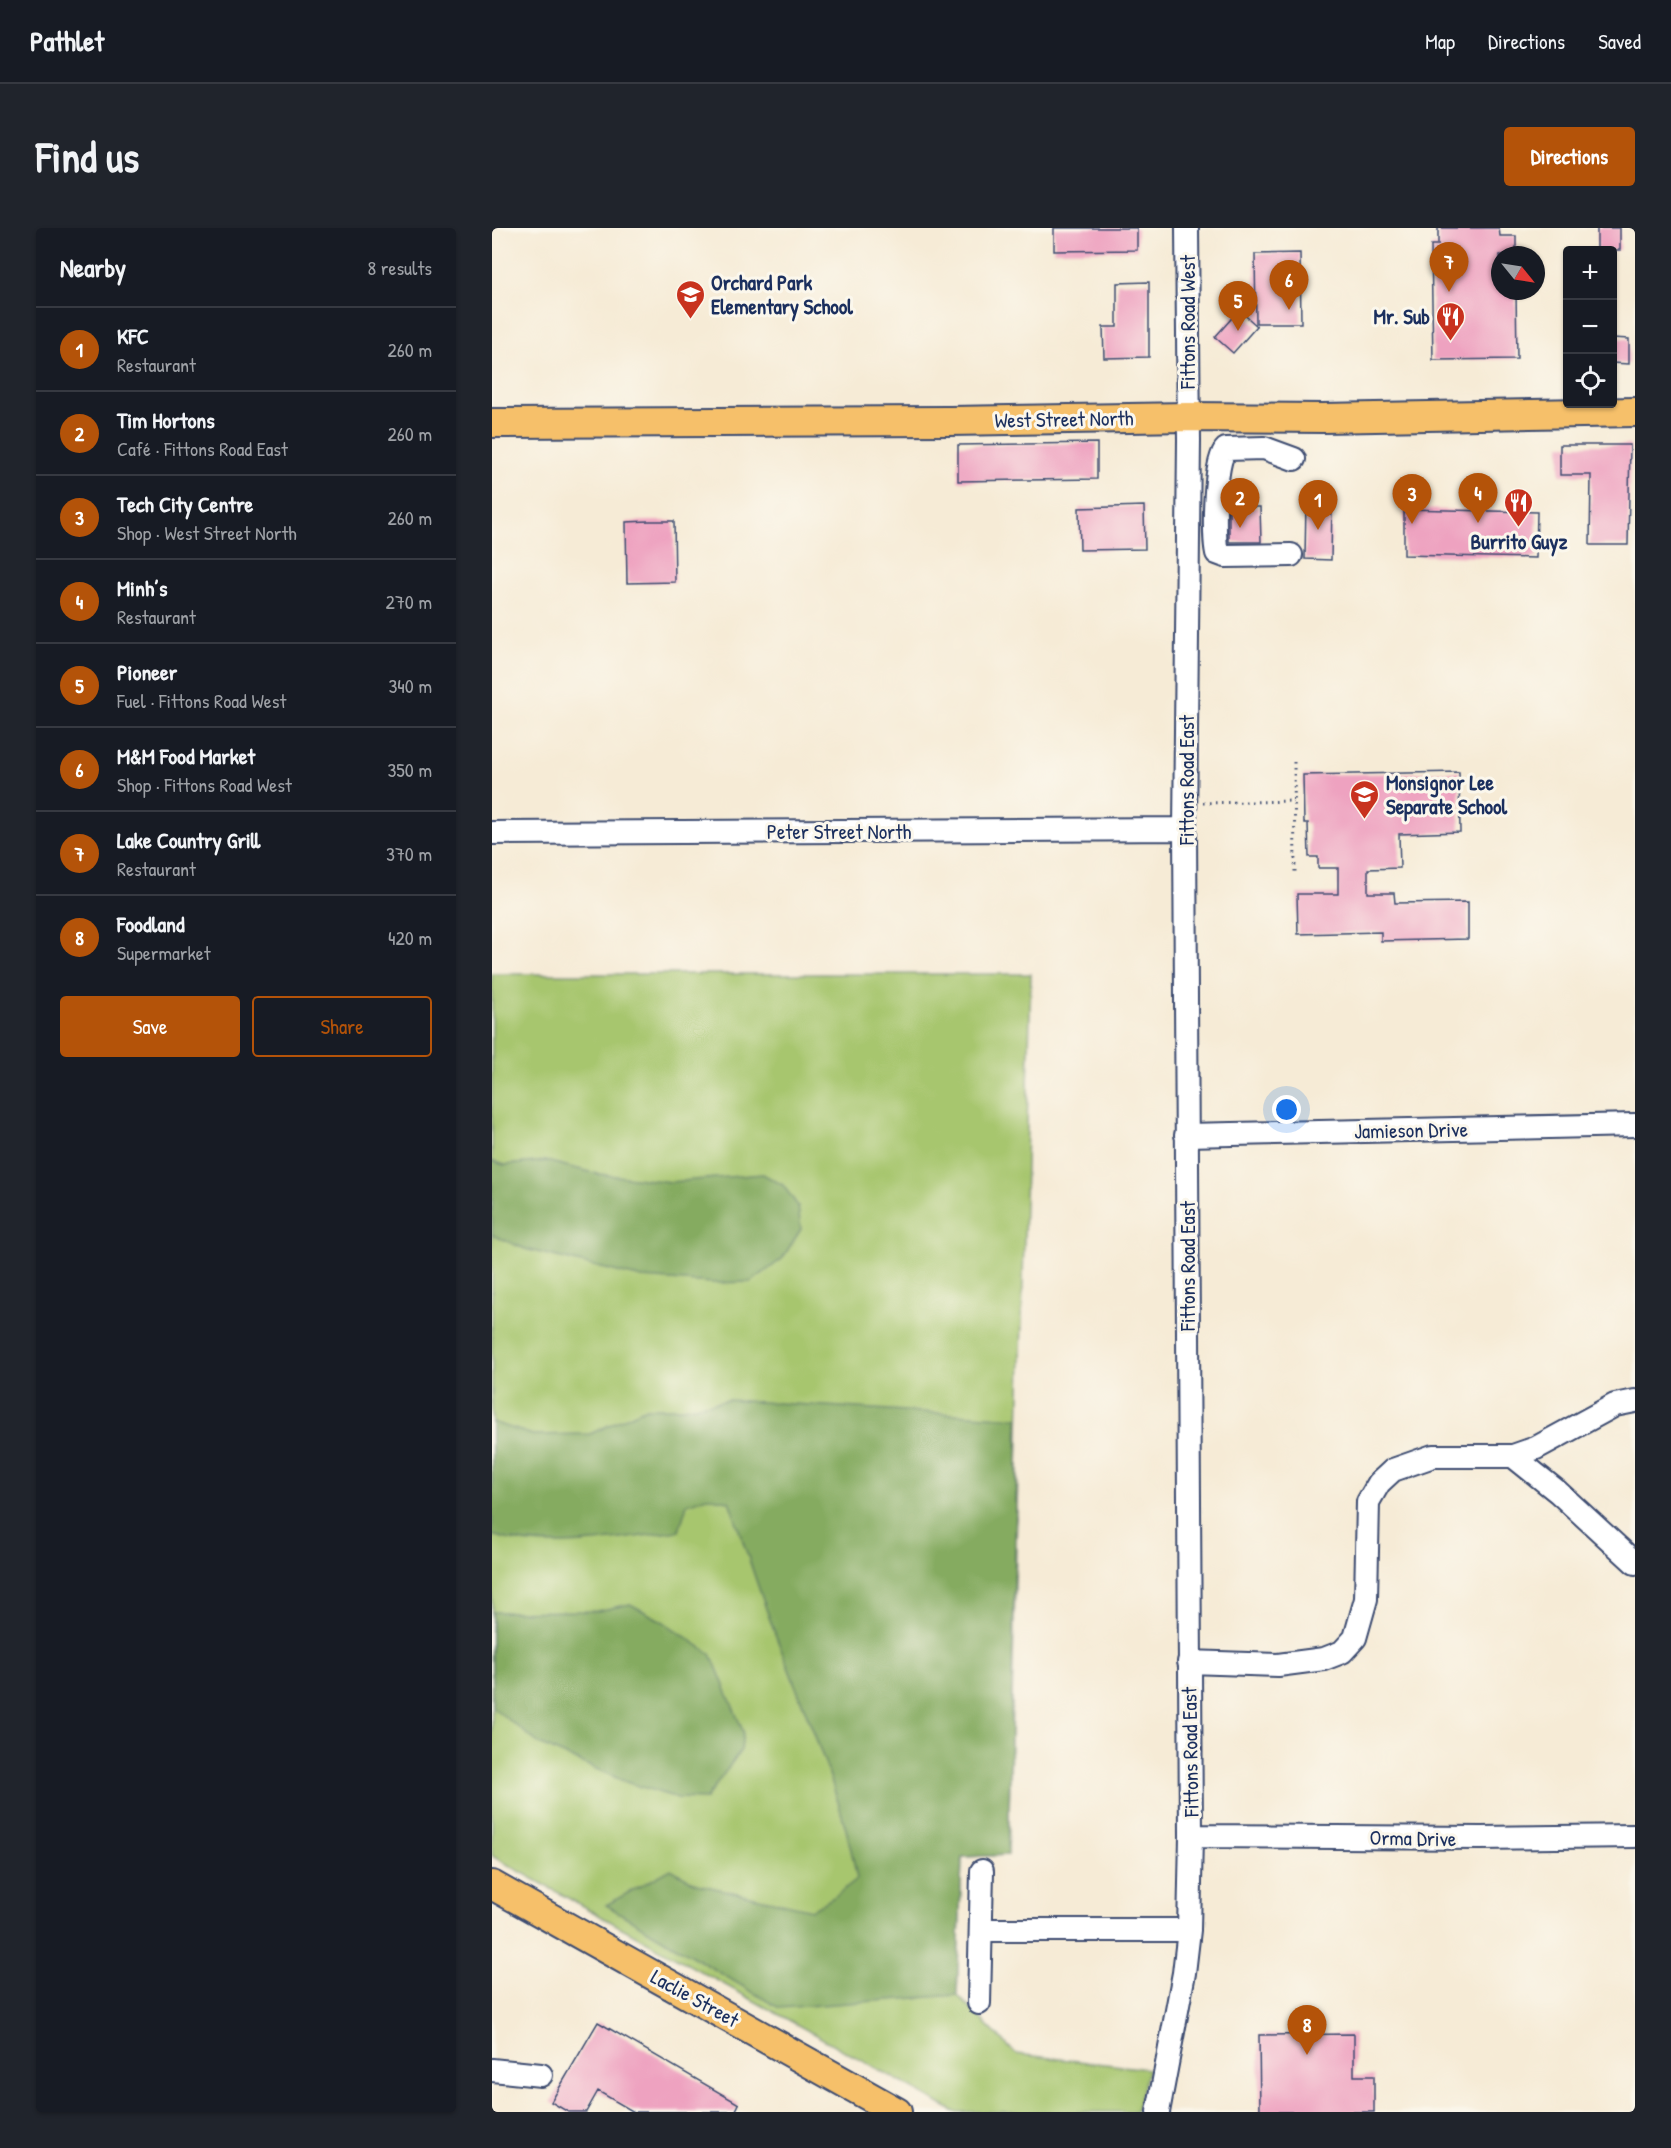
<!DOCTYPE html>
<meta charset="utf-8">
<style>
:root{--surface:#171b24;--page:#20242c;--text:#f1f3f6;--muted:#9ea1a6;--line:#363941;--accent:#b45309}
body{margin:0;font-family:"Patrick Hand",sans-serif;background:var(--page);color:var(--text)}
.controls{position:absolute;right:18px;top:18px;display:grid;overflow:hidden;border-radius:6px;box-shadow:0 2px 4px #0004}
.controls button{width:54px;height:54px;display:grid;place-items:center;padding:0;border:0;border-bottom:2px solid var(--line);background:var(--surface);color:var(--text);font:30px sans-serif}
.compass{position:absolute;left:999px;top:18px;width:54px;height:54px;border-radius:50%;background:var(--surface);box-shadow:0 2px 4px #0004;rotate:120deg}
.you{position:absolute;left:795px;top:882px;width:21px;height:21px;margin:-15px;border:4px solid #fff;border-radius:50%;background:#1a73e8;box-shadow:0 0 0 9px #1a73e833}
.badge{display:grid;place-items:center;width:39px;height:39px;border-radius:50%;background:var(--accent);color:#fff;font-size:20px;font-weight:700}
.pin{position:absolute;translate:-50% -50px;filter:drop-shadow(0 2px 3px #0008)}
.pin::after{content:'';position:absolute;top:32px;width:21px;height:18px;background:inherit;clip-path:polygon(0 0,100% 0,50% 100%)}
.list{margin:0;padding:0;list-style:none}
h2{display:flex;justify-content:space-between;align-items:center;height:78px;margin:0;padding:0 24px;font-size:26px}
h2 small{font-size:20px;font-weight:400;color:var(--muted)}
.list li{display:grid;grid-template-columns:39px 1fr auto;gap:18px;align-items:center;box-sizing:border-box;height:84px;padding:0 24px;border-top:2px solid var(--line)}
.list b{display:block;font-size:22px;white-space:nowrap}
.list p{margin:0;font-size:20px;white-space:nowrap;color:var(--muted)}
.list em{font-size:20px;font-style:normal;color:var(--muted)}
.actions{display:flex;gap:12px;padding:18px 24px}
.actions a{flex:1;padding:14px 0;border:2px solid var(--accent);border-radius:6px;text-align:center;font-size:21px;color:var(--accent)}
.actions .main{background:var(--accent);color:#fff}
.icon{flex:none;width:33px;height:33px;fill:none;stroke:currentColor;stroke-width:2;stroke-linecap:round;stroke-linejoin:round}
.map{position:relative;flex:none;width:1143px;height:1884px;overflow:hidden;border-radius:6px}
header{display:flex;align-items:center;gap:36px;box-sizing:border-box;height:84px;padding:0 30px;background:var(--surface);border-bottom:2px solid var(--line)}
header strong{font-size:28px}
nav{display:flex;gap:33px;margin-inline-start:auto;font-size:21px}
.intro{display:flex;align-items:center;justify-content:space-between;box-sizing:border-box;height:144px;padding:0 36px}
h1{margin:0;font-size:42px}
.button{padding:15px 27px;border-radius:6px;background:var(--accent);color:#fff;font-size:21px;font-weight:700}
main{display:flex;gap:36px;padding:0 36px}
aside{flex:1;background:var(--surface);border-radius:6px;box-shadow:0 2px 4px #0004}
.map>svg:first-child{display:block}
.green{fill:#a7c66e;stroke:#617a66;stroke-width:1.5}
.forest{fill:#85ab61;stroke:#506d60;stroke-width:1.5}
.building{fill:#eea2c0}
.lines{fill:none;stroke-linecap:round;stroke-linejoin:round}
.minor-casing{stroke:#3c4b70;stroke-width:26}
.major-casing{stroke:#3c4b70;stroke-width:32}
.path{stroke:#3c4b70;stroke-width:3;stroke-dasharray:1.5 4.5;stroke-linecap:butt}
.minor{stroke:#fff;stroke-width:22}
.major{stroke:#f6c06b;stroke-width:28}
.labels{text-anchor:middle;dominant-baseline:central;stroke-width:6;stroke-linejoin:round;paint-order:stroke}
.poi-label{font-size:21px;font-weight:bold;fill:#1b2f5e;stroke:#fbf7ec;text-anchor:start}
.street-label{font-size:21px;fill:#1b2f5e;stroke:#fbf7ec}
</style>
<header>
<strong>Pathlet</strong>
<nav><a>Map</a><a>Directions</a><a>Saved</a></nav>
</header>
<div class="intro"><h1>Find us</h1><a class="button">Directions</a></div>
<main>
<aside>
<h2>Nearby<small>8 results</small></h2>
<ul class="list">
<li><span class="badge">1</span><div><b>KFC</b><p>Restaurant</p></div><em>260 m</em></li>
<li><span class="badge">2</span><div><b>Tim Hortons</b><p>Café · Fittons Road East</p></div><em>260 m</em></li>
<li><span class="badge">3</span><div><b>Tech City Centre</b><p>Shop · West Street North</p></div><em>260 m</em></li>
<li><span class="badge">4</span><div><b>Minh’s</b><p>Restaurant</p></div><em>270 m</em></li>
<li><span class="badge">5</span><div><b>Pioneer</b><p>Fuel · Fittons Road West</p></div><em>340 m</em></li>
<li><span class="badge">6</span><div><b>M&amp;M Food Market</b><p>Shop · Fittons Road West</p></div><em>350 m</em></li>
<li><span class="badge">7</span><div><b>Lake Country Grill</b><p>Restaurant</p></div><em>370 m</em></li>
<li><span class="badge">8</span><div><b>Foodland</b><p>Supermarket</p></div><em>420 m</em></li>
</ul>
<div class="actions"><a class="main">Save</a><a>Share</a></div>
</aside>
<div class="map">
<svg width="1143" height="1884" viewBox="0 0 1143 1884">
<rect width="100%" height="100%" fill="#fbf7ec"/>
<filter id="ink" filterUnits="userSpaceOnUse"><feTurbulence type="fractalNoise" baseFrequency=".0167" numOctaves="2"/><feDisplacementMap in="SourceGraphic" scale="12" xChannelSelector="R" yChannelSelector="G"/><feConvolveMatrix kernelMatrix="1 2 1 2 8 2 1 2 1" color-interpolation-filters="sRGB"/></filter>
<filter id="wash" filterUnits="userSpaceOnUse"><feTurbulence type="fractalNoise" baseFrequency=".008" numOctaves="4" result="noise"/><feDisplacementMap in="SourceGraphic" scale="24" xChannelSelector="R" yChannelSelector="G"/><feGaussianBlur stdDeviation="1.35" result="paint"/><feColorMatrix in="noise" values="0 0 0 0 0 0 0 0 0 0 0 0 0 0 0 0 0 1.4 0 .05"/><feComposite in="paint" operator="in"/></filter>
<g filter="url(#wash)">
<rect width="100%" height="100%" fill="#f6ebd6"/>
<!-- green -->
<path class="green" d="M0,746H539L516,1627L470,1629L465,1767L524,1826L656,1841L644,1884H463L0,1628Z"/>
<!-- forest -->
<path class="forest" d="M0,933L13,937L54,933L106,946L179,954L271,946L291,957L306,978L309,1001L290,1031L259,1054L221,1055L150,1050L33,1021L0,1007Z
M236,1172L526,1190L516,1627L470,1629L465,1767L287,1780L114,1677L179,1641L205,1656L320,1682L342,1669L365,1651C351,1570 317,1493 287,1416C269,1369 254,1321 237,1273L215,1269L195,1276L187,1303C127,1310 59,1326 0,1307V1194L41,1207L98,1206L154,1180H190Z
M138,1376L170,1393L219,1426L251,1503L249,1522L214,1571L185,1570L134,1554L49,1517L0,1479V1384L105,1383Z"/>
<g id="blocks">
<!-- building -->
<path class="building" d="M562,0H645V22L562,23Z
M946,0H1007L1008,8H1024V27H1008V63H1024L1025,131L941,132L939,17H946Z
M1105,0H1128V22H1105Z
M808,25L809,95H764L763,26Z
M657,54V129L612,130L611,99H625V55Z
M747,82L765,98L741,125L723,109Z
M1120,110L1137,111V136L1120,135Z
M605,215V251L466,253V217Z
M1068,217H1138L1136,317H1098L1099,247H1068Z
M814,273H840L839,332L813,331Z
M652,278L653,321L588,322L587,280Z
M737,279H768L769,314H737Z
M912,281L1045,284L1044,330L912,327Z
M157,293H182L183,354L135,355L134,294Z
M967,544L968,604L907,606L908,640L876,641V665H902L903,675L976,674V711L889,713V704L806,706L805,666H846V640H826V629H817L816,595H812L811,547Z
M106,1794L247,1876L243,1884H142L106,1863L94,1884H76L59,1874Z
M862,1806V1848H882V1884H768L767,1807Z"/>
</g>
</g>
<g filter="url(#ink)">
<use href="#blocks" fill-opacity="0" stroke="#3c4b70" stroke-width="1.5"/>
<g class="lines">
<defs>
<path id="minor" d="M799,327L733,328L725,325C721,309 722,231 734,221L772,220L802,231
M0,605L693,601
M694,907L1143,897
M1021,1228L1066,1264L1143,1335
M697,1434L786,1437L832,1431L850,1424L863,1410L874,1371L876,1274L887,1255L901,1242L941,1228H1021L1044,1220L1123,1177L1143,1173
M699,1608L989,1610L1143,1608
M489,1702H697
M487,1775L490,1643
M0,1842L49,1847
M666,1884L692,1745L697,1702L699,1608L693,601L697,212L695,0"/>
<path id="major" d="M0,195L458,193L696,189L831,190L1143,184
M0,1657L405,1884"/>
</defs>
<!-- minor casing -->
<use href="#minor" class="minor-casing"/>
<!-- major casing -->
<use href="#major" class="major-casing"/>
<!-- path -->
<path class="path" d="M802,534L803,644
M711,575L802,573"/>
<!-- minor -->
<use href="#minor" class="minor"/>
<!-- major -->
<use href="#major" class="major"/>
</g>
</g>
<!-- icons -->
<defs>
<symbol id="school-pin" viewBox="-11 -11 22 30"><path d="M0 17L-7.5 6A9.5 9.5 0 1 1 7.5 6Z" fill="#c8321e" stroke="#fbf7ec"/><path d="M0-5L7-2L0 1L-7-2ZM-4 1L0 2.5L4 1V4Q0 6-4 4Z" fill="#fff"/></symbol>
<symbol id="restaurant-pin" viewBox="-11 -11 22 30"><path d="M0 17L-7.5 6A9.5 9.5 0 1 1 7.5 6Z" fill="#c8321e" stroke="#fbf7ec"/><path d="M-5-6h1v4h1v-4h1v4h1v-4h1v5L-1.5 .5V6h-2V.5L-5-1ZM5-6V6H3V1.5H1.5Q1.5-4 5-6Z" fill="#fff"/></symbol>
</defs>
<g fill-rule="evenodd">
<use href="#school-pin" x="182" y="50" width="33" height="45"/>
<use href="#restaurant-pin" x="942" y="72" width="33" height="45"/>
<use href="#restaurant-pin" x="1010" y="258" width="33" height="45"/>
<use href="#school-pin" x="856" y="550" width="33" height="45"/>
</g>
<g class="labels">
<!-- poi labels -->
<g class="poi-label">
<text x="219" y="54">Orchard Park<tspan x="219" dy="24">Elementary School</tspan></text>
<text x="938" y="88" text-anchor="end">Mr. Sub</text>
<text x="1027" y="313" text-anchor="middle">Burrito Guyz</text>
<text x="894" y="554">Monsignor Lee<tspan x="894" dy="24">Separate School</tspan></text>
</g>
<!-- street labels -->
<g class="street-label">
<text transform="translate(695 94) rotate(-90)">Fittons Road West</text>
<text transform="translate(572 191) rotate(-1)">West Street North</text>
<text transform="translate(694 552) rotate(-90)">Fittons Road East</text>
<text x="347" y="603">Peter Street North</text>
<text transform="translate(919 902) rotate(-1)">Jamieson Drive</text>
<text transform="translate(695 1038) rotate(-90)">Fittons Road East</text>
<text transform="translate(698 1524) rotate(-91)">Fittons Road East</text>
<text transform="translate(921 1610) rotate(1)">Orma Drive</text>
<text transform="translate(203 1770) rotate(29)">Laclie Street</text>
</g>
</g>
</svg>
<div class="controls">
<button>+</button>
<button>−</button>
<button><svg class="icon" aria-label="locate" viewBox="0 0 24 24"><circle cx="12" cy="12" r="6"/><path d="M12 2v4M12 18v4M2 12h4M18 12h4"/></svg></button>
</div>
<svg class="compass" viewBox="-18 -18 36 36"><path d="M0-13l5 13h-10z" fill="#e53935"/><path d="M0 13l5-13h-10z" fill="#9ea1a6"/></svg>
<div class="you"></div>
<div class="pin badge" style="left:826px;top:302px">1</div>
<div class="pin badge" style="left:748px;top:300px">2</div>
<div class="pin badge" style="left:920px;top:296px">3</div>
<div class="pin badge" style="left:986px;top:295px">4</div>
<div class="pin badge" style="left:746px;top:103px">5</div>
<div class="pin badge" style="left:797px;top:82px">6</div>
<div class="pin badge" style="left:957px;top:64px">7</div>
<div class="pin badge" style="left:815px;top:1827px">8</div>
</div>
</main>
